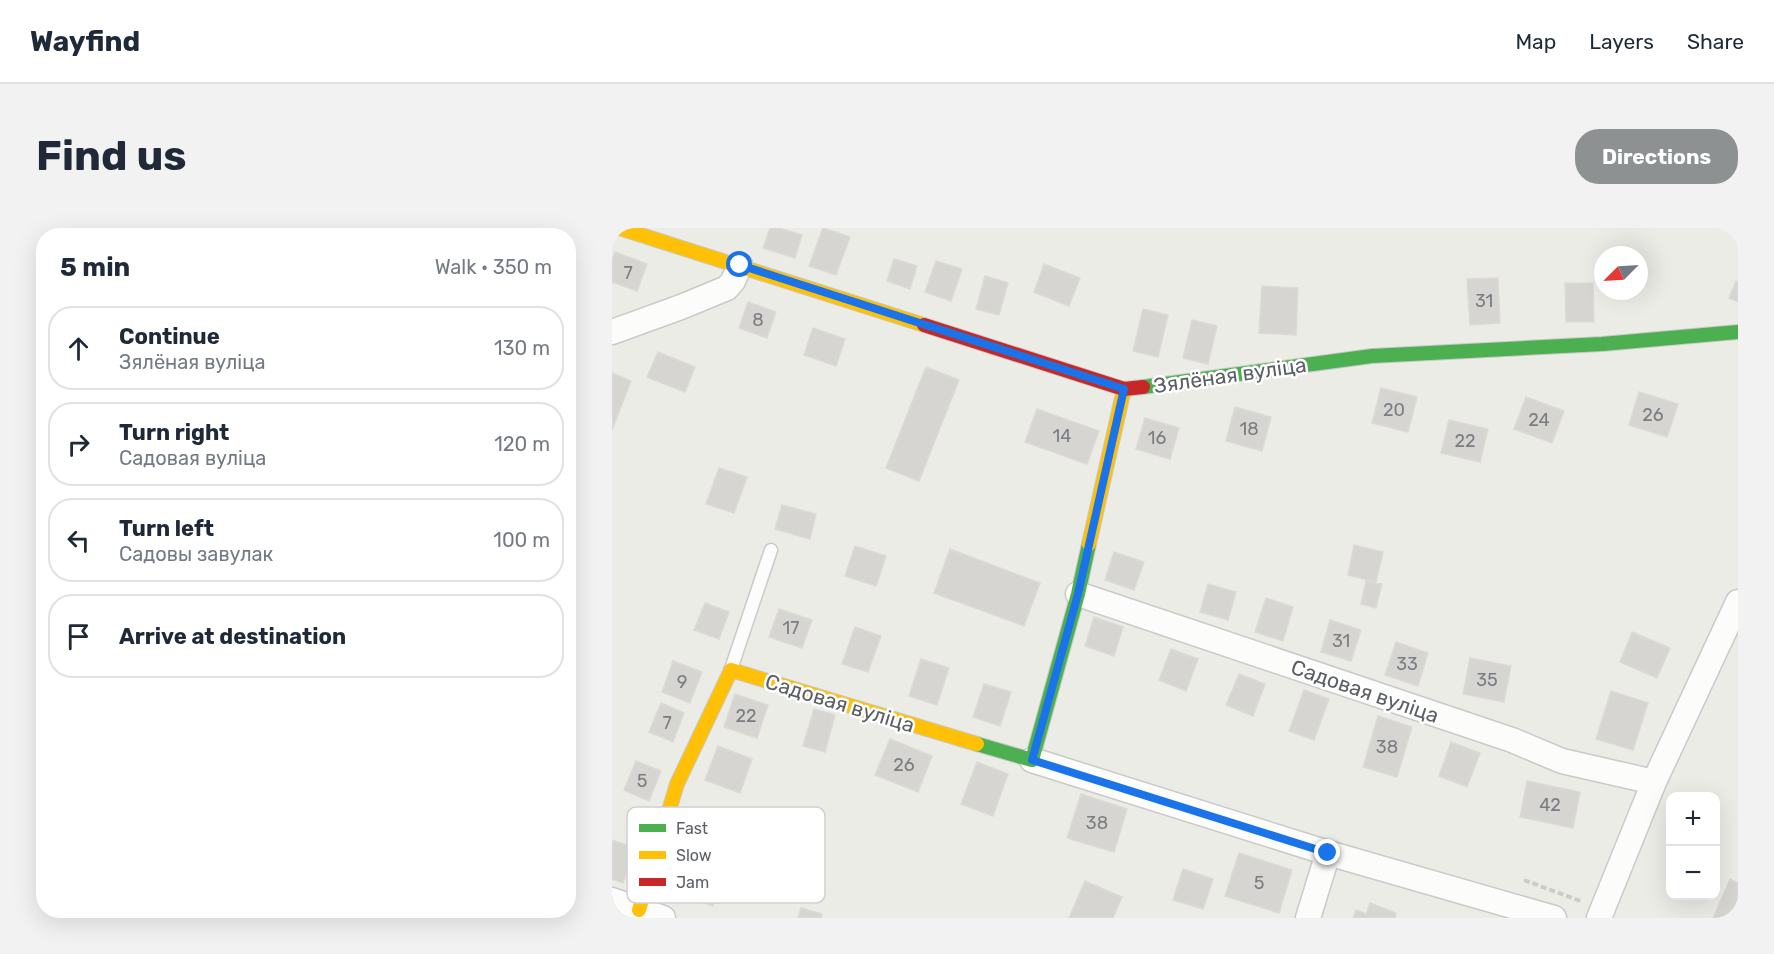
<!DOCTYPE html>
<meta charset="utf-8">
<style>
:root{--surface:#fff;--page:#f2f2f3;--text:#1f2937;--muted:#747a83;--line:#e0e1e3;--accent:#8e9192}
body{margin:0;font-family:Rubik,sans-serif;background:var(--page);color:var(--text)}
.controls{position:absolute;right:18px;bottom:18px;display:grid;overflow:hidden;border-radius:12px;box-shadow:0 6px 24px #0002}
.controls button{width:54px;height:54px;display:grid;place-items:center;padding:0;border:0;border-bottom:2px solid var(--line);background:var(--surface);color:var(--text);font:30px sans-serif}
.compass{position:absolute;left:982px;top:18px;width:54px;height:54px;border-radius:50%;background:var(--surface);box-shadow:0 6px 24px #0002;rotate:246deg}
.stop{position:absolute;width:18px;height:18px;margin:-14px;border:4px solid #1a73e8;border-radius:50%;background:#fff}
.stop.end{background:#1a73e8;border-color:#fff;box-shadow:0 2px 6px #0008}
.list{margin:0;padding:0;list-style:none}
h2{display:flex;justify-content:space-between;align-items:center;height:78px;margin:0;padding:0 24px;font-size:26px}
h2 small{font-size:20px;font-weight:400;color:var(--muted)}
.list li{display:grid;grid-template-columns:39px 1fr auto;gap:18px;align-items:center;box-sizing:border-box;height:84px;margin:0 12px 12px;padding:0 12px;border:2px solid var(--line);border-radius:24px}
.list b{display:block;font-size:22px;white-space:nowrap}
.list p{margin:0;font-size:20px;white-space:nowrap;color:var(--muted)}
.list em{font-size:20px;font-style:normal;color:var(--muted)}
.icon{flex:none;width:33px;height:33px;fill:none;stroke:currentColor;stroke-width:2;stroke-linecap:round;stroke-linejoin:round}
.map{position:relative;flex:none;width:1126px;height:690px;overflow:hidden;border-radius:24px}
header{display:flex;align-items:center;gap:36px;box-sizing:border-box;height:84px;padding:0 30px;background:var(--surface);border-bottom:2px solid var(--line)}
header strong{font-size:28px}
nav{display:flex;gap:33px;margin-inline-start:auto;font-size:21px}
.intro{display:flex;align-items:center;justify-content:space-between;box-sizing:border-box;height:144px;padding:0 36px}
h1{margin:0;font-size:42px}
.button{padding:15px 27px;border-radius:24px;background:var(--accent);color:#fff;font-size:21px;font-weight:700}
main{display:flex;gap:36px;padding:0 36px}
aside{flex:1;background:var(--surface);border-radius:24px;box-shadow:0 6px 24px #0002}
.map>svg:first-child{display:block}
.building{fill:#d6d5d2;stroke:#dcdad6;stroke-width:1.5}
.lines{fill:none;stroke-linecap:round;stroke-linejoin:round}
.lane-casing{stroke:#c9cac9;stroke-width:15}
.street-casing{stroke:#c9cac9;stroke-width:27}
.fast-casing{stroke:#c8c9c7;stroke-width:16}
.slow-casing{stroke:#c8c9c7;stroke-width:16}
.jam-casing{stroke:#c8c9c7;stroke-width:16}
.path{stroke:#c8cdca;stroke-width:4;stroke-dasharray:6 3;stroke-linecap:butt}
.lane{stroke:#fcfcfb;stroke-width:12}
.street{stroke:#fcfcfb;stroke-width:24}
.fast{stroke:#4caf50;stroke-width:14}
.slow{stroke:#ffc107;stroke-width:14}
.jam{stroke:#c62828;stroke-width:14}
.route{stroke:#1a73e8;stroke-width:8}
.labels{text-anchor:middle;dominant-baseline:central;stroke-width:5;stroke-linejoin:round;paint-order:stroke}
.number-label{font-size:18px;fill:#7b7e81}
.street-label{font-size:21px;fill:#5c6065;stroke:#fff}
.key{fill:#fff;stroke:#cecfd1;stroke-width:1.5}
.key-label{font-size:16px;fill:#5c6065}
</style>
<header>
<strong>Wayfind</strong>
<nav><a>Map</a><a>Layers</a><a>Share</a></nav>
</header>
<div class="intro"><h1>Find us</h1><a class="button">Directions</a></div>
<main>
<aside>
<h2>5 min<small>Walk · 350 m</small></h2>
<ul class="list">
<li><svg class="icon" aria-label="ahead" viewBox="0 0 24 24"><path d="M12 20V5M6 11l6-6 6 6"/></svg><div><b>Continue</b><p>Зялёная вуліца</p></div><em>130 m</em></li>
<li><svg class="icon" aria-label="right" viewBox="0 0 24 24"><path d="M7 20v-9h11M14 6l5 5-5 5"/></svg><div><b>Turn right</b><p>Садовая вуліца</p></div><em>120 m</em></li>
<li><svg class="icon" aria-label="left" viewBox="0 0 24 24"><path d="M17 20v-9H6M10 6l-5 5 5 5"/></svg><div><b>Turn left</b><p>Садовы завулак</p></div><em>100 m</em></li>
<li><svg class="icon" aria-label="arrive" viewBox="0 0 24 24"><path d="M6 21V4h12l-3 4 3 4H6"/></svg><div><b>Arrive at destination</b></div></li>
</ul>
</aside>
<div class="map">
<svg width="1126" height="690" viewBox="0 0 1126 690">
<rect width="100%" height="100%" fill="#ecece7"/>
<!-- building -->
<path class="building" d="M158,0H167L190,7L183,30L151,20Z
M211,0L238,9L224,47L197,38Z
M3,24L35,36L25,63L0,54V32Z
M282,31L305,38L298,61L275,53Z
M324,33L350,41L339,73L313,64Z
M432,36L468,50L457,78L422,64Z
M373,48L396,55L387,87L364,81Z
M886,50L888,95L858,97L855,51Z
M1124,53L1126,54V74L1117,70Z
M953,55H981L982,94H954Z
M650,58L686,60L684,107L647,105Z
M136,74L164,84L155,110L127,100Z
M531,81L556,87L546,129L521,123Z
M580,92L605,98L596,136L571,130Z
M201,100L233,111L224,138L192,127Z
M46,124L83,139L73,164L35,149Z
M314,139L347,152L307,253L274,240Z
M0,145L19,153L0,202Z
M769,160L805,169L796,204L760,195Z
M1027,164L1066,176L1055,209L1017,197Z
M914,169L952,183L940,215L902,201Z
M623,179L659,189L650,223L614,213Z
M425,181L487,203L475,236L413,214Z
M533,190L567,200L558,231L524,221Z
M837,192L876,201L868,234L829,225Z
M107,240L135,249L122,285L94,276Z
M170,277L204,286L198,311L163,301Z
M742,317L771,324L764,354L736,347Z
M243,318L274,328L264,358L233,348Z
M338,321L428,355L412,398L322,365Z
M502,324L532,334L522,362L493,352Z
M754,353L770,356L764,380L749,376Z
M596,356L624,364L616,392L588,384Z
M654,370L681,379L671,413L643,404Z
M93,375L117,384L107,411L82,402Z
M167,381L200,392L190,420L157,409Z
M482,389L511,399L502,428L473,418Z
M718,392L749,402L739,433L709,424Z
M243,399L269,408L256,444L230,436Z
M1020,404L1058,420L1045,450L1008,434Z
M784,414L816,425L806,458L773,447Z
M559,421L586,431L574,463L547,452Z
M858,430L899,438L892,474L851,466Z
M309,431L337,440L325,477L297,468Z
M61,433L90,444L78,475L50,464Z
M627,446L653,456L641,488L614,477Z
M372,456L399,464L388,498L361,489Z
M692,462L717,471L702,512L677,503Z
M999,463L1036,475L1021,522L984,511Z
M123,466L156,477L145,510L112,499Z
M49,475L72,485L61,514L37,504Z
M202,481L223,487L213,524L191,518Z
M766,488L800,499L785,549L751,539Z
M278,511L320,528L306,564L263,547Z
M839,514L868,525L855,559L827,548Z
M106,518L140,531L128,565L93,552Z
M24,533L49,543L37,573L12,562Z
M365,534L396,546L381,588L349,576Z
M915,553L968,564L961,600L908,589Z
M469,566L515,581L502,624L455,610Z
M0,612L23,620L11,655L0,651Z
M627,625L680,642L667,685L613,668Z
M69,628L113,642L101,678L57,663Z
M571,641L601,651L591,681L561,672Z
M1118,651L1126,655V690H1101Z
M473,653L510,669L501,690H457Z
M758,675L784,685L783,690H741L744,682L754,686Z
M189,680L210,686L209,690H186Z"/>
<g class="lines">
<defs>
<path id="lane" d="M119,441L159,322"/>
<path id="street" d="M0,104L69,79L115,60L121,53L128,37
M466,366L900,512L950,533L1042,554
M420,532L716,625L942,690
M0,672L51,690
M696,690L716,625
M987,690L1042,554L1126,374"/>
<path id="fast" d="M531,159L760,128L990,116L1126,104
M365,516L420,532L466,366L477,316"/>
<path id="slow" d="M7,0L312,97
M477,316L512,161
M27,682L65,556L119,442L365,516"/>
<path id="jam" d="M312,97L512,161L531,159"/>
</defs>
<!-- lane casing -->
<use href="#lane" class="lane-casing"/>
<!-- street casing -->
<use href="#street" class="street-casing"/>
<!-- fast casing -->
<use href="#fast" class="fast-casing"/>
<!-- slow casing -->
<use href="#slow" class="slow-casing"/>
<!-- jam casing -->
<use href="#jam" class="jam-casing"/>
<!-- path -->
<path class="path" d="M912,652L971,674"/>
<!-- lane -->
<use href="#lane" class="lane"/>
<!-- street -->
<use href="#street" class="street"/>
<!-- fast -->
<use href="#fast" class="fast"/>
<!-- slow -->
<use href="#slow" class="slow"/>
<!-- jam -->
<use href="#jam" class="jam"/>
</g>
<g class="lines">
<!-- route -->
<path class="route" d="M128,37L512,161L466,366L420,532L716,625"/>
</g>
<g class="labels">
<!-- number labels -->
<g class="number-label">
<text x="16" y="45">7</text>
<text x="872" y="73">31</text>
<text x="146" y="92">8</text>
<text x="782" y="182">20</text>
<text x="1041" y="187">26</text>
<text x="927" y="192">24</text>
<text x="637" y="201">18</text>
<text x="450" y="208">14</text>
<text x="545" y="210">16</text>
<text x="853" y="213">22</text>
<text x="179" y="400">17</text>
<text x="729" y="413">31</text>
<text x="795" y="436">33</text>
<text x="875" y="452">35</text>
<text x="70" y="454">9</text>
<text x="134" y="488">22</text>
<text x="55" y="495">7</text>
<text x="775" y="519">38</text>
<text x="292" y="537">26</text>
<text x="30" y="553">5</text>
<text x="938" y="577">42</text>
<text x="485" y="595">38</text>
<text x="647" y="655">5</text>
</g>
<!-- street labels -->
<g class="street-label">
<text transform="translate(618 147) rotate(-8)">Зялёная вуліца</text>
<text transform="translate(753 463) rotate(19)">Садовая вуліца</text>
<text transform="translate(228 475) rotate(17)">Садовая вуліца</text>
</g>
</g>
<!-- legend -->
<rect x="15" y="579" width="198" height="96" rx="9" class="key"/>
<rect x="27" y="596" width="27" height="8" fill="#4caf50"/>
<rect x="27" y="623" width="27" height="8" fill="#ffc107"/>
<rect x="27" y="650" width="27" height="8" fill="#c62828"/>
<g class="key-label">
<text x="64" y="606">Fast</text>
<text x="64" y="633">Slow</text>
<text x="64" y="660">Jam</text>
</g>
</svg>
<div class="controls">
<button>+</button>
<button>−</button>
</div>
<svg class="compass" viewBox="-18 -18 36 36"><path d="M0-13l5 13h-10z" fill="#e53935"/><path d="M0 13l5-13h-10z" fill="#747a83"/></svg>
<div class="stop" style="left:128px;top:37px"></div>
<div class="stop end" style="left:716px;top:625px"></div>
</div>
</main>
